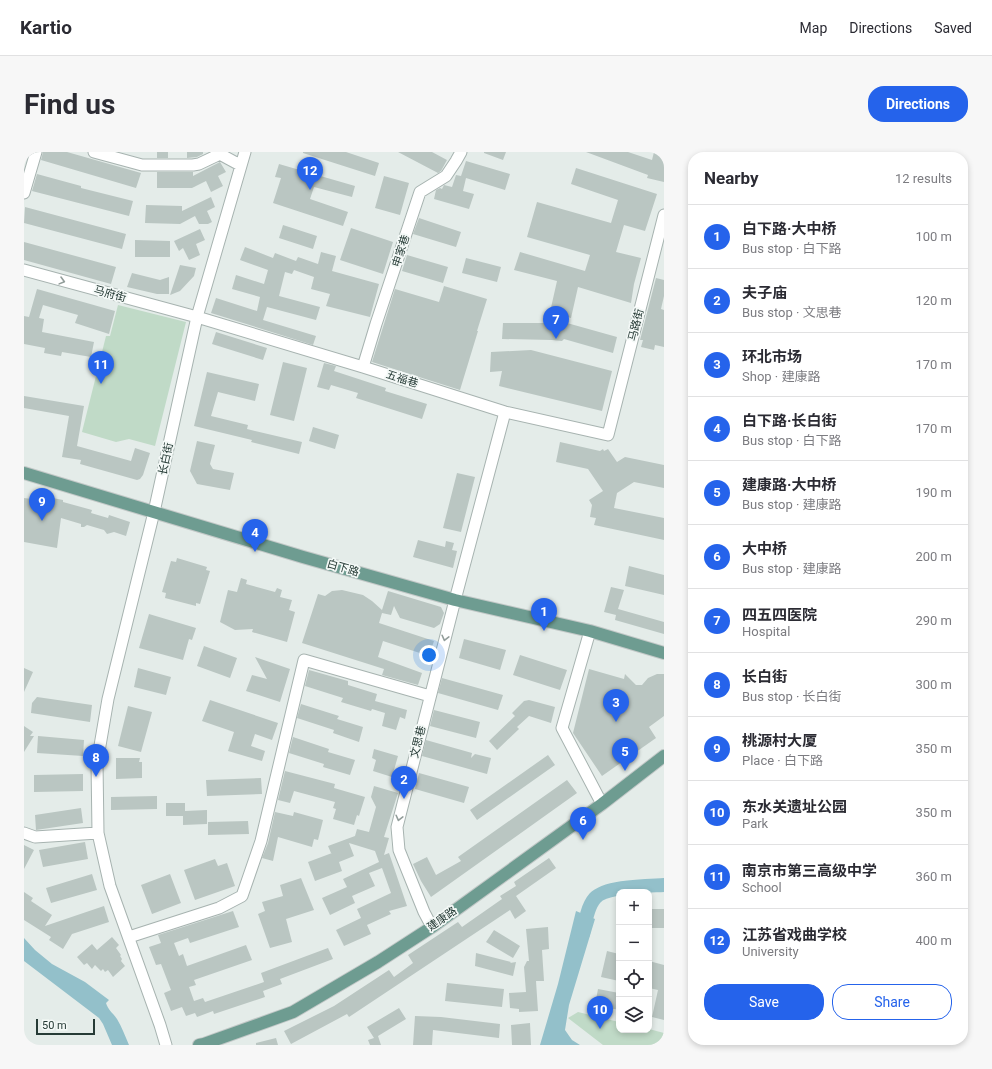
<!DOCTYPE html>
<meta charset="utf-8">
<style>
:root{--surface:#fff;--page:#f7f7f7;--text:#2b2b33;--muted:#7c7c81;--line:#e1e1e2;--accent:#2563eb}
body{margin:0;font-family:Roboto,"Noto Sans SC",sans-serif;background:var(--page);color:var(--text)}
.controls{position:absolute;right:12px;bottom:12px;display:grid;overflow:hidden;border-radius:8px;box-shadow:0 2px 6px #0003}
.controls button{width:36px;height:36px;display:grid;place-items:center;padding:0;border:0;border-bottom:1px solid var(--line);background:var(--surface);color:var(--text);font:20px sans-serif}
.scale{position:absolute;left:12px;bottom:10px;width:59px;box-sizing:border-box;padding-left:4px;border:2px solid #263b36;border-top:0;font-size:11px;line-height:14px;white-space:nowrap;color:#263b36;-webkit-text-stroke:3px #f4f9f7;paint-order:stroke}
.you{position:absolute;left:405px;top:503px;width:14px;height:14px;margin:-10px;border:3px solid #fff;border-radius:50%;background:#1a73e8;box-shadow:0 0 0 6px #1a73e833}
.badge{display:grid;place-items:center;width:26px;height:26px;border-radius:50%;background:var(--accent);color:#fff;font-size:13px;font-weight:700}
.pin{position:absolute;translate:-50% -33px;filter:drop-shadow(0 1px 2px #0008)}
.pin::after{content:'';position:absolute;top:21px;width:14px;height:12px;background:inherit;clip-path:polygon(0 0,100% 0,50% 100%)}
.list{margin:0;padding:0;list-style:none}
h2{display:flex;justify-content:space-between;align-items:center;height:52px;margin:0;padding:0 16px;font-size:17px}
h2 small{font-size:13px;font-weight:400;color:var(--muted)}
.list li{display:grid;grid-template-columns:26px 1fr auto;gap:12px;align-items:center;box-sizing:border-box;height:64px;padding:0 16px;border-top:1px solid var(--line)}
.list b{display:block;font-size:15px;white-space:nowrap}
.list p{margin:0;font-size:13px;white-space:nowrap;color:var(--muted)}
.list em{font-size:13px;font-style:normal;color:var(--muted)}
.actions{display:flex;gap:8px;padding:12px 16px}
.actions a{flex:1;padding:9px 0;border:1px solid var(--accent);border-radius:16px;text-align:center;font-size:14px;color:var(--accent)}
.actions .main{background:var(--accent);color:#fff}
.icon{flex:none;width:22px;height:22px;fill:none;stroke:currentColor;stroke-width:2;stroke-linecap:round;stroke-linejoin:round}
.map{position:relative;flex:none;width:640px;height:893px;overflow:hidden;border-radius:16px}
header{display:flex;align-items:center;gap:24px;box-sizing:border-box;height:56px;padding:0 20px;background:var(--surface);border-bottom:1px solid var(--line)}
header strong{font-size:19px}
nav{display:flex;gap:22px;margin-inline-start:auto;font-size:14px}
.intro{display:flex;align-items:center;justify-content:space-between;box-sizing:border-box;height:96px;padding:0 24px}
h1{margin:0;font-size:28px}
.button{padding:10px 18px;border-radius:16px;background:var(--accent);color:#fff;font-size:14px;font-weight:700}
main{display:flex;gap:24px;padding:0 24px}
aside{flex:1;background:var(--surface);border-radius:16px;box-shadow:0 2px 6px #0003}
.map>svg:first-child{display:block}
.green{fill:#c0dac7}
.water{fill:#93c0ca}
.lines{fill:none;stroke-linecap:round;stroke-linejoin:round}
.river{stroke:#93c0ca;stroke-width:14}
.building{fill:#bac6c2}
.minor-casing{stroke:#a7b3b0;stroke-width:13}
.major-casing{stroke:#c2c8c7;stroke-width:14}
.minor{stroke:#fff;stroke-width:11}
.major{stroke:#6e9c91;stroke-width:12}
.oneway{stroke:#929d9a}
.labels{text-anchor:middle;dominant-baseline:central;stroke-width:3.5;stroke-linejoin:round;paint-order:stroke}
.street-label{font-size:11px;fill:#263b36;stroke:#f4f9f7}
</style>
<header>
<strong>Kartio</strong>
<nav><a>Map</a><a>Directions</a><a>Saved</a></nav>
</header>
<div class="intro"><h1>Find us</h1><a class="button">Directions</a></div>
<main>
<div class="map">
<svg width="640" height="893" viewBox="0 0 640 893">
<rect width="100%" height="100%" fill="#e4ece9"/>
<!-- green -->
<path class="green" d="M94,153L162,170L131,294L105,287L92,290L58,280L82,184H86Z
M554,860L595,870V878L625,877L640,881V893H579L544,866Z"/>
<!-- water -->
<path class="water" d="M552,759L571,767L545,853L541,878L548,888L556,893H516L534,832Z
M0,786L11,798L28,812L61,830L85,848L82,851C84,858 89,861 93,867C98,875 101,884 105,893H88L79,872L75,866L0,809Z"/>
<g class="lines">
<!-- river -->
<path class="river" d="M559,782C561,771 563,755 571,746C582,734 623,734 640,733"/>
</g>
<!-- building -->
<path class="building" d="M19,0H43L117,21L112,36L17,8Z
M133,0H144V6H133Z
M163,0H179V2L173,5L163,6Z
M279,0H322L355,11L351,24L279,1Z
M374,0H408L423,8L417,19L414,21Z
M460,0H482L479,8L460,1Z
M562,0H604L628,8L630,0H640V30L623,26L624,23Z
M442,9L486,22L481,38L442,26L439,39L450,42L445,57L410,47L412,38L416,36L418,37L420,33L428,35L432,23L437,24Z
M196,10L202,20L194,24L199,34L187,40L182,29L168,36H133V20H169V24Z
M255,12L331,34L328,45L290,35L286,47L324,60L319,74L249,51L257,26L251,25Z
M552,16L633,42L621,79L600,73L592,100L617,106L610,132L607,151L554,135L547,166L526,160L533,129L490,118L496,100L561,119L566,103L503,85L513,50L587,71L594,48L547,32Z
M13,22L57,34V36L109,49L105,64L8,39Z
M360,24L385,31L376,63L351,56Z
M187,45L191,55L183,59L188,70L184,72H175L171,64L156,72L121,71L122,53L158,54V59Z
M1,55L102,82L98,97L0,71Z
M395,66L437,80L432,95L389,82Z
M259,73L293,84L289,97L255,86Z
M327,76L369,90L359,122L316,108Z
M176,77L181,88L172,92L176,103L165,108L159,96L155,99L150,89Z
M111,88L146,89V105H111Z
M0,90L92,115L87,132L0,108Z
M221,95L249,106L251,101L272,109L274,105L294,112L297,100L312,104L308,119L355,132L346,165L302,154L306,142L287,137L290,125L270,118L268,122L261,120L255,144L296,155L292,168L243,155L239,168L292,184L289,193L187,161L192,146L233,159L236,145L208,137L212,123L240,132L244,118L216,108Z
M383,103L424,115L419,131L378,119Z
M442,106L477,115L473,130L438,121Z
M156,113L172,116L170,124L156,139L146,143Z
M108,121L136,128L145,125V142H133L103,135Z
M632,126L640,128V144L637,157L640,158V195L631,193L630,198L617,195L619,188H616Z
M420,134L463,147L453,179H454L436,238L348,210L371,137L415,150Z
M13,137L91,159L85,182L51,171L54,163L19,153L15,166L20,167L18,180L70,190L67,205L38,200L37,204L20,201L21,196L0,192V164L5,165Z
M479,171H543L593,185L589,201L540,187L538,189L528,188L478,187Z
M192,180L243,196L239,208L188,192Z
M507,198L588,219L578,259L475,234L478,219L466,220L467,200Z
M259,210L283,216L270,269L246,263Z
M300,211L312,214L310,219L362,236L361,239L403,252L398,267L332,246L334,241L307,233L305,238L293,235Z
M183,220L235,232L231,249L194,240L187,264L224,273L223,277L278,290L275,302L227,290L228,288L170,274Z
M0,244L60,254L53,294L107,309L111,296L126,301L119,323L116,327L113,328L56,312L57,308L38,305L45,264L0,256Z
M289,275L315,283L311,297L285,289Z
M173,289L191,293L186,312L189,317L210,321L206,338L173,332L166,319Z
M536,290L576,299L579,297L580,299L584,297L593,310L601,305L640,313V336L610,330L593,341L590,356L640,366V388L570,373L572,366L566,365L568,353L565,348L579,339L564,317L532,310Z
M433,321L451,325L437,380L419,376Z
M13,343L39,348V350L68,358L67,361L84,366L85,363L106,370L102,384L90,380L83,382L80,378L63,373L60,375H57V372L37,366L33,396L0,390V346L8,347Z
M394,388L421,395L422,389L430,391L428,398L433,399L429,416L389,405Z
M153,406L183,415L182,418L186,419L176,452L172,451V454L141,446L142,441L138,440L147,409L152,410Z
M605,414L640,423V443L601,434Z
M217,426L223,428L222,432L251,440L253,436L258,438L256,445L268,448L265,458L271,460L263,490L228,480L229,477L211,478L196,470L204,438L213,440Z
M587,435L600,438L594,457L640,470V482L591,468L592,463L580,460Z
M318,438L339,443L348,449L358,458L364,439L417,455L420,461L416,472L410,476L376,466L370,454L367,463L358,461L355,471L410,489L405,504L359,489L354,505L398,521L394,533L358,523L360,517L278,491L294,442L301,444L308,439Z
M125,462L172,476L168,488L165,487L159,508L115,496Z
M440,487L482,498L476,518L435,506Z
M180,494L213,506L206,526L173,514Z
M496,503L543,518L536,538L489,523Z
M231,505L266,517L256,550L222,539L228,523L243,527Z
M0,516L9,520L0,540Z
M114,516L147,525L142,543L110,535Z
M565,517L600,527L601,522L612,533H618L624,526L633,522H640V564L625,575L632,586L578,624L549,581Z
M285,518L324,529V533L353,542L351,549L383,558L381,567L376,565L372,578L358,574L361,561L348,557L347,559L317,550L319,546L281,534Z
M418,526L479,543L474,558L414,541Z
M13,545L68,553L66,570L7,561L8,551Z
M186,548L254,571L248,588L231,582L227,594L241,599L238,609L204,599L210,580L178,569Z
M505,548L531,555L527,571L505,564L493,575L495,577L473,598L465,589L491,564L488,561L500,549Z
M277,552L315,564L313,567L339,575L335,590L309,581L310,578L273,566Z
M104,554L128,560L117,600L94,594Z
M410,558L456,570L452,586L406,574Z
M0,574L9,580L6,584H10L0,600Z
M14,584L60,588L59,604L13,601Z
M269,585L305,597L304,600L331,608L326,623L299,615L300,612L265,601Z
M402,588L448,601L447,606L451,602L467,606L463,622L398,604Z
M350,597L374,604L368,625L349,619L352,608L348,606Z
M524,603L531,613L453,668L446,658Z
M92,606H116L115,610H118V626L92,627Z
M261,619L311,632L310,636L341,645L335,664L333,663L330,673L309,667L312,657L309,656L311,650L270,639L266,651L254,648Z
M395,621L445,635L440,651L391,637Z
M59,622V639L10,640V623Z
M237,626L238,642L183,644L182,628Z
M543,628L553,641L407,745L397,729L389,712L403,705L412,723L437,709L434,705Z
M350,634L374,641L360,685L365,686L360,703L365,701L383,754L365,759L367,762L343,773L347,782L320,794L312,778L337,766L333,757L367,741L358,716L345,721L351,734L328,744L331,751L306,763L298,746L323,735L319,727L355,710L351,699L325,691L330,704L315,710L318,719L291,729L284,710L308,701H307L304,694L331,684L333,677L345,680L352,655L347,645Z
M133,644V657L87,658V645Z
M142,651H161V659L183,658V672L159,673V664H142Z
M57,656L59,671L12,678L11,663Z
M251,660L269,664L270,660L299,668L294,688L290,687L288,695L254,685L249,709L238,706L244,691Z
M224,669L225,682L184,683V670Z
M61,690L64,707L19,715L15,698Z
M0,693L10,698L0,717Z
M525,706L532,716L492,744L502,759L491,767L486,758L325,865L323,862L267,892L260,879L310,854L365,818L370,825L389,811L384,803L434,770L438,775L478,747L476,744L492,734L490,730Z
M191,707L194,714L203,711L211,734L171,748L160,718Z
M68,722L73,738L27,751L22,736Z
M146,722L157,751L128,762L117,733Z
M277,726L290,758L262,767L268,790L246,796L234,762L241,759L238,750L259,744L256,733Z
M0,740L9,746L7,749L28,763L21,774L80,754L85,770L48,782L39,797L25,788L27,785L0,768Z
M625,757H640V776H625Z
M209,759L215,775L166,791L164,786L150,791L155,804L159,802L163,814L222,793L228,808L170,828L172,833L165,835L170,849L179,846L181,850L240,830L237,821L304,796L309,807L256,827L258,832L239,839L241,845L190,862L189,859L173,865L171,861L162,864L158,855L147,859L140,841L147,838L137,812L132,813L125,795L137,791L134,783Z
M524,775L525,797L518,798L520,829H512L514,859L495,860V857L486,856L485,841L502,840L500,815L503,809H505L502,777Z
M470,778L496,794L489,806L462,790Z
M88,785L95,793L92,796L97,803L96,804L98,807L97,809L101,814L89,825L84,818L81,820L79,817L77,819L71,813L68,817L63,811L60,813L53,805L68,792L73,798Z
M583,799L595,802V829L577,825Z
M452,801L487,810L486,811L492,810L489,824L451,814Z
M625,809L640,813V868L628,865L634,838L625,836Z
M423,831L480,837L478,855L421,849Z
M574,837L595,841V858L571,853Z
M375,856L382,867L354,884L357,893H346L344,888L350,886L343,875Z
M391,864L417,865L476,872L475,886L409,878L408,893H389Z
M506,871L507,893H488L487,873Z
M252,886L254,893H232V891Z"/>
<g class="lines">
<defs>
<path id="minor" d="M70,0L118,13H169L175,12L196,2
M192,0L216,13
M0,41L12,0
M0,118L173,165L339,215L481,260L584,283L640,63
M339,215L352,172L396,40L422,24L432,9L437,0
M566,479L538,576L578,652
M0,681L11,685L74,681
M408,775L400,760L375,698L373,675L431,448L481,260
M105,785L195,756L218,744L237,689L280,508L406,544
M142,893L136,873L86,734L74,681L73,611L84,547L130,360L173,165L221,0"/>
<path id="major" d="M0,321L279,405L431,448L566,479L640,501
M175,893L180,892L269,860L354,810L408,775L578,652L640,604"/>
</defs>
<!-- minor casing -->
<use href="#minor" class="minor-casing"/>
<!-- major casing -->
<use href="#major" class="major-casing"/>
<!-- minor -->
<use href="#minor" class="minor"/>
<!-- major -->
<use href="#major" class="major"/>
</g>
<!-- one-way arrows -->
<defs><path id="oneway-chevron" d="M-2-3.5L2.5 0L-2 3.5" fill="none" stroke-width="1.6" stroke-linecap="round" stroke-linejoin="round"/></defs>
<g class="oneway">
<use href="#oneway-chevron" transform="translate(38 129) rotate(15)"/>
<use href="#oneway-chevron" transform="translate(421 486) rotate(104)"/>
<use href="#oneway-chevron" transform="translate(375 666) rotate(104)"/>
</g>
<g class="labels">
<!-- street labels -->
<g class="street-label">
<text transform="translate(377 99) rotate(-72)">申家巷</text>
<text transform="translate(86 142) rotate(15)">马府街</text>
<text transform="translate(612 173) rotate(-76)">马路街</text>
<text transform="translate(378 227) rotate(18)">五福巷</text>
<text transform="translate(142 307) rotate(-78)">长白街</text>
<text transform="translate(319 416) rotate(16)">白下路</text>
<text transform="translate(394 590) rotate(-76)">文思巷</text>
<text transform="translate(418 767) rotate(-35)">建康路</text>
</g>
</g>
</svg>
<div class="controls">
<button>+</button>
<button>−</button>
<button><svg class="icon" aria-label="locate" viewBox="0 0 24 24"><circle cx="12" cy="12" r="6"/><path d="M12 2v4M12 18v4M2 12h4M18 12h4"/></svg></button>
<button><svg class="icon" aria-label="layers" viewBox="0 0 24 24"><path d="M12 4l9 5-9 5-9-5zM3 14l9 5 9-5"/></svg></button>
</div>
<div class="scale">50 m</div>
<div class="you"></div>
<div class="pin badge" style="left:520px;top:479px">1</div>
<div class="pin badge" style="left:380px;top:647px">2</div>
<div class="pin badge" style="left:592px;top:570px">3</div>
<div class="pin badge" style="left:231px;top:400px">4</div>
<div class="pin badge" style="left:601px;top:619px">5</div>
<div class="pin badge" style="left:559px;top:688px">6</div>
<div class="pin badge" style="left:532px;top:187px">7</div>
<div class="pin badge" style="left:72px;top:625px">8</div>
<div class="pin badge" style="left:18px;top:369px">9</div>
<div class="pin badge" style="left:576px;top:877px">10</div>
<div class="pin badge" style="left:77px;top:232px">11</div>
<div class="pin badge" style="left:286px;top:38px">12</div>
</div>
<aside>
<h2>Nearby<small>12 results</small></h2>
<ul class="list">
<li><span class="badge">1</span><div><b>白下路·大中桥</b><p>Bus stop · 白下路</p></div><em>100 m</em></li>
<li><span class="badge">2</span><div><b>夫子庙</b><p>Bus stop · 文思巷</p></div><em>120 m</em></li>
<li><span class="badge">3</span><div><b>环北市场</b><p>Shop · 建康路</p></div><em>170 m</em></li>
<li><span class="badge">4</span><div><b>白下路·长白街</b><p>Bus stop · 白下路</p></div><em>170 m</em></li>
<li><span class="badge">5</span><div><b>建康路·大中桥</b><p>Bus stop · 建康路</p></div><em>190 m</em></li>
<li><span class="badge">6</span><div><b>大中桥</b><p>Bus stop · 建康路</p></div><em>200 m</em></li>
<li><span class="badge">7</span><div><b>四五四医院</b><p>Hospital</p></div><em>290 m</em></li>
<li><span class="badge">8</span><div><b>长白街</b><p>Bus stop · 长白街</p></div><em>300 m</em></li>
<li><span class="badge">9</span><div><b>桃源村大厦</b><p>Place · 白下路</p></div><em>350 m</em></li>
<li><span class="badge">10</span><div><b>东水关遗址公园</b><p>Park</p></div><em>350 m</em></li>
<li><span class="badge">11</span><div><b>南京市第三高级中学</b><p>School</p></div><em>360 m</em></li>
<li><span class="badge">12</span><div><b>江苏省戏曲学校</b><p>University</p></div><em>400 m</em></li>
</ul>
<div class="actions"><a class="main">Save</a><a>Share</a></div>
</aside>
</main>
